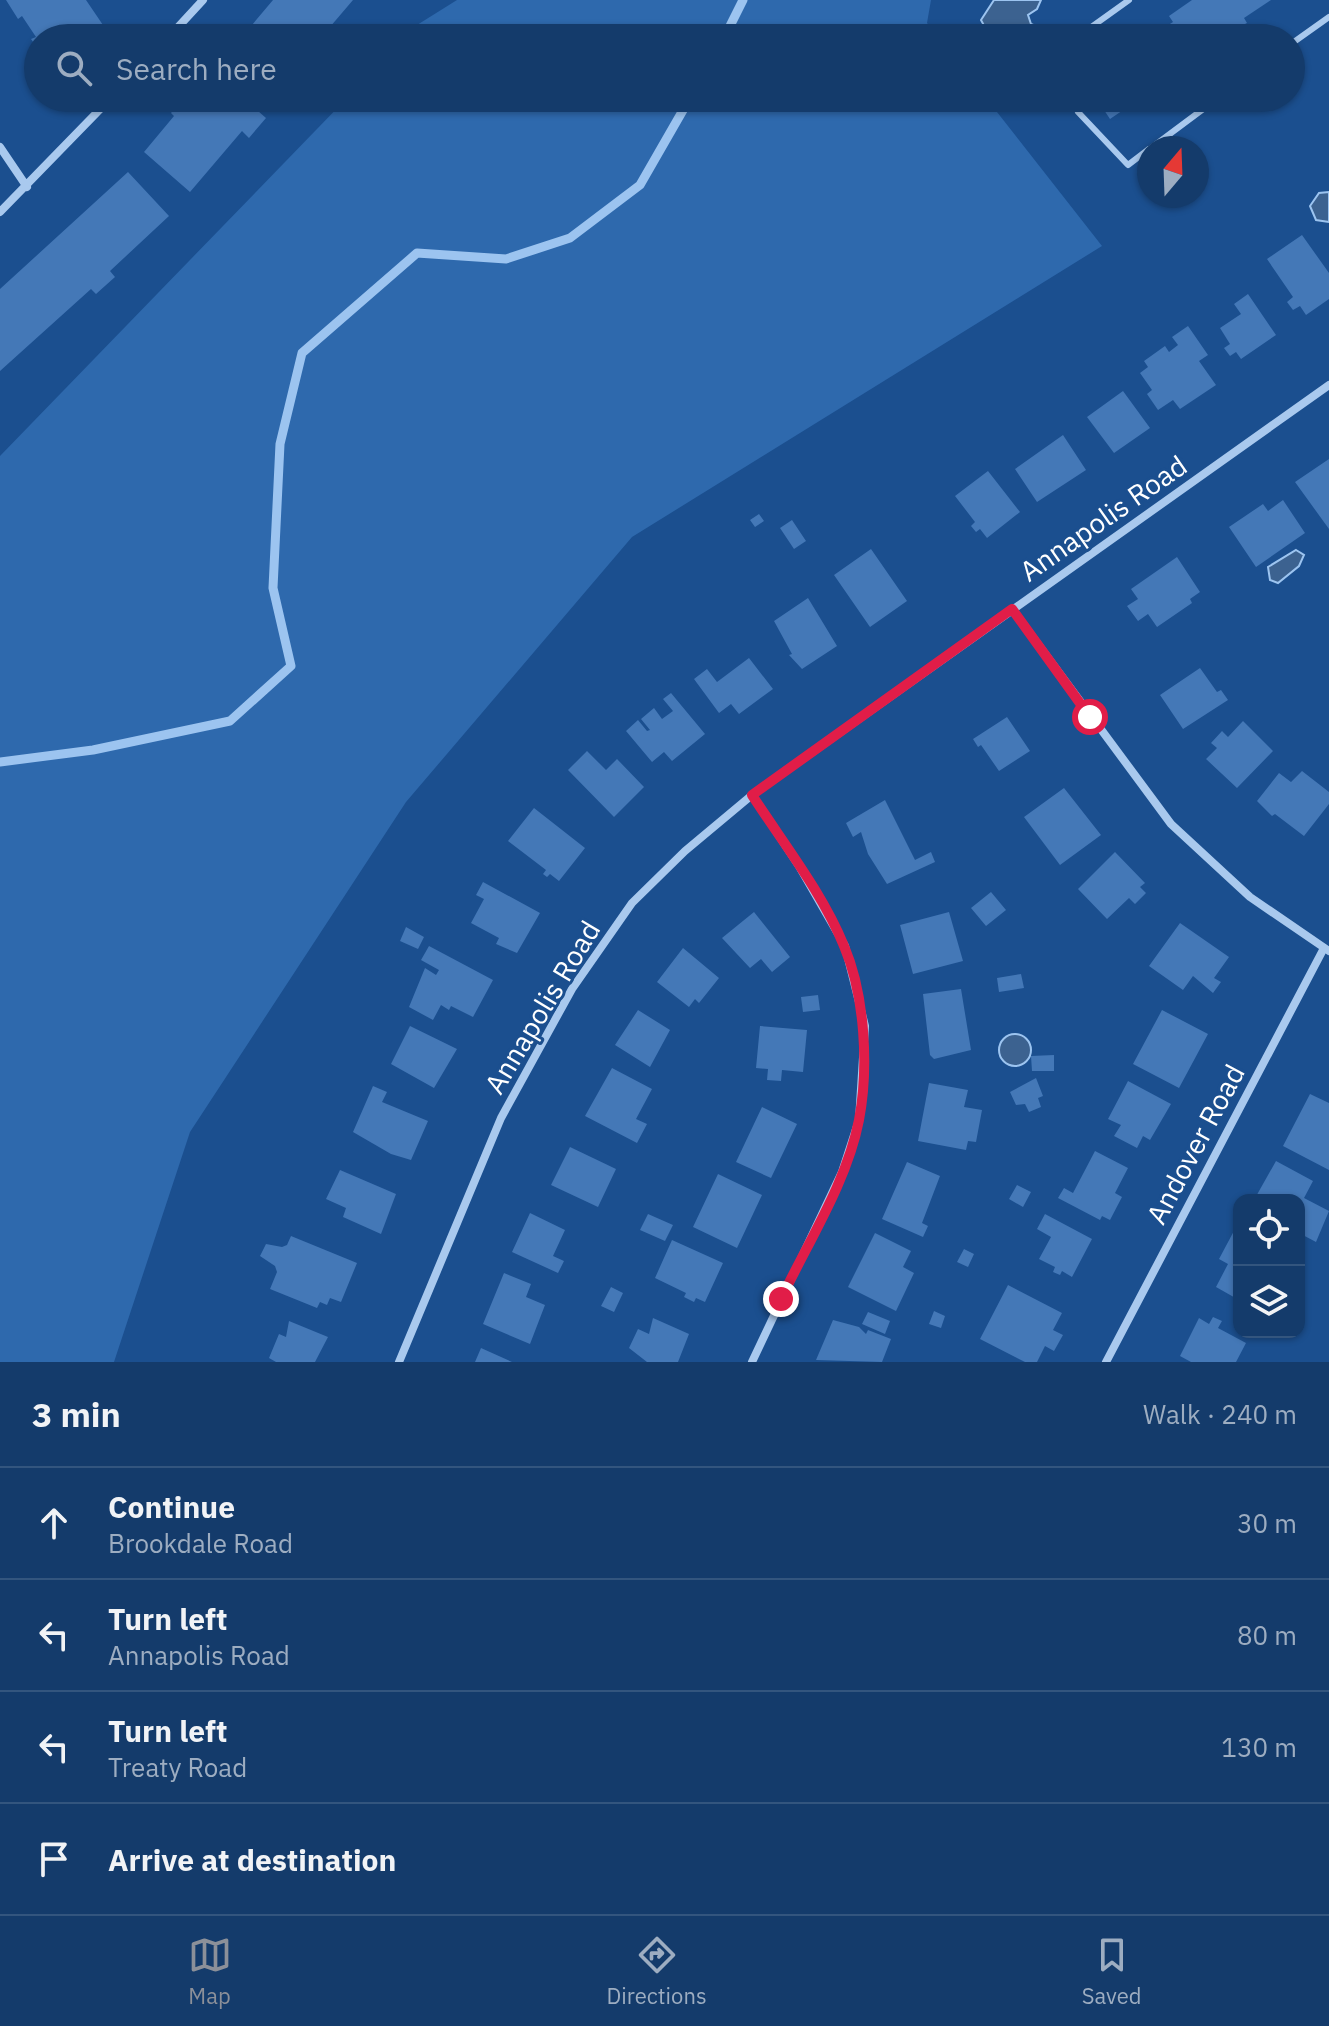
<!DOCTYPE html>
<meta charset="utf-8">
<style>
:root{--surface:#143b6b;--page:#214673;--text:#f1f3f6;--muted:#9dadc1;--line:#33557e;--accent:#8c9099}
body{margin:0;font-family:"IBM Plex Sans",sans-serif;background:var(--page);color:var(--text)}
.controls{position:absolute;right:24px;bottom:24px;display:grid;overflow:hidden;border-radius:16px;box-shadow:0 2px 6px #0004}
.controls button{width:72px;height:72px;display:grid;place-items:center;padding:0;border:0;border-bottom:2px solid var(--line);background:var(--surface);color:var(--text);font:40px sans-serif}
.compass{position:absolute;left:1137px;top:136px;width:72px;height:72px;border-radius:50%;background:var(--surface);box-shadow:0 2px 6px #0004;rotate:19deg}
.stop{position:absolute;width:24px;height:24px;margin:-18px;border:6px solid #e11d48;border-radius:50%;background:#fff}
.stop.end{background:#e11d48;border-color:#fff;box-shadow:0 2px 8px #0008}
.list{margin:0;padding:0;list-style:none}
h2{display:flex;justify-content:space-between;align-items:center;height:104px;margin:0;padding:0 32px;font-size:34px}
h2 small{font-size:26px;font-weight:400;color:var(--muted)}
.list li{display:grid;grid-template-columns:52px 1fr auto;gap:24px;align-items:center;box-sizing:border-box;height:112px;padding:0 32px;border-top:2px solid var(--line)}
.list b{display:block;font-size:30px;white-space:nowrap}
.list p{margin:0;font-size:26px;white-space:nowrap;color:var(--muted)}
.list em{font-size:26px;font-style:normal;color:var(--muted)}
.icon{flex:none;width:44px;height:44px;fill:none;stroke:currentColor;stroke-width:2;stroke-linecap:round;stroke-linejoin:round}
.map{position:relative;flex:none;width:1329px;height:1362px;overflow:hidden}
.search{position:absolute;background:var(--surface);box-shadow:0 2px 6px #0004;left:24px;right:24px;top:24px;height:88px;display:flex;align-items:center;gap:20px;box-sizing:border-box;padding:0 28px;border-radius:44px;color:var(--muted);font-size:30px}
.sheet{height:552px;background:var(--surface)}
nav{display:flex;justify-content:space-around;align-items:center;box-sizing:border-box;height:112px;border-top:2px solid var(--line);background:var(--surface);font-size:22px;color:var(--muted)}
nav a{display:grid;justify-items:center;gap:4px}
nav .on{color:var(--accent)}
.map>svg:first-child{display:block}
.green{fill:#2e69ad}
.water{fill:#3c6290;stroke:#9cc4f0;stroke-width:2}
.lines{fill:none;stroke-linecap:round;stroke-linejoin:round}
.stream{stroke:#9cc4f0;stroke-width:9}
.building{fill:#4478b7}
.lane{stroke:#a9c9ee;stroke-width:6}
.street{stroke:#a9c9ee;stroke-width:8}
.route{stroke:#e11d48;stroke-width:10}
.labels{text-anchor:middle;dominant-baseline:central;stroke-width:6;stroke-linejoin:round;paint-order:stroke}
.street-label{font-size:28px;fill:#fff;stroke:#1b4f8f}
</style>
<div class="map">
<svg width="1329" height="1362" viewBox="0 0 1329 1362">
<rect width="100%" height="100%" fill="#1b4f8f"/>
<!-- green -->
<path class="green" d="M457,0H931L927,23L939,38H404L417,25Z
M347,98H986L1102,246L632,537L406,802L190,1132L114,1362H0V456Z"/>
<!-- water -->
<path class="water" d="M994,0H1041L1037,9L1028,15L1031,24L1041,28L1040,32L1017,38L1011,28L1000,36L988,33L981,20Z
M1329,192V222L1316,220L1310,206L1319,193Z
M1296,550L1304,555L1299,566L1278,583L1270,580L1268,567Z
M999 1050a16 16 0 1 1 32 0a16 16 0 1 1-32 0Z"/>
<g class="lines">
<!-- stream -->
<path class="stream" d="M724,38L743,0
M0,762L93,750L230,721L291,666L273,588L280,444L302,353L417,253L506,259L570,238L640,185L690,98"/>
</g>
<!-- building -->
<path class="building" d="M6,0H86L105,28L95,38H38V49L31,39L36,37L22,16L18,19Z
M273,0H353L324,34L329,38H241Z
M1192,0H1271L1244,18L1247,23L1217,38H1148L1173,22L1169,16Z
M190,98H269L258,111L266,118L249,138L242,131L190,192L144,152L174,116L171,113L177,105L181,108Z
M1096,98H1141L1110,119Z
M128,172L169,216L110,271L115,277L96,294L91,289L0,371V289Z
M1302,235L1329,273V299L1306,315L1300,306L1293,310L1287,302L1293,297L1267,259Z
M1248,294L1276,335L1241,359L1236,352L1230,356L1224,348L1230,344L1220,328L1241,314L1234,304Z
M1188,326L1208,355L1199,361L1216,385L1180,409L1173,400L1158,410L1147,394L1152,390L1140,373L1148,367L1144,361L1165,346L1169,352L1178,345L1172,337Z
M1123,391L1150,428L1114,453L1087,417Z
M1063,435L1086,470L1037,502L1015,469Z
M1329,459V529L1295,482Z
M988,471L1020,512L987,538L980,529L976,532L971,526L975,522L955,496Z
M1283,500L1305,533L1256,567L1229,527L1263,504L1268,511Z
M759,514L764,521L755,527L750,520Z
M792,520L806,541L794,549L780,528Z
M871,549L907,601L870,627L834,575Z
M1177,557L1200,592L1190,599L1192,603L1157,627L1148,614L1138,621L1127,606L1138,599L1131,589Z
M808,598L837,646L802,669L789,655L792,654L774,621Z
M749,658L773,689L739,714L731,704L719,713L694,679L707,669L717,682Z
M1200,668L1217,692L1221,690L1228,700L1183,729L1160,695Z
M671,693L705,734L672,761L664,752L652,762L626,731L638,720L647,731L650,730L641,719L654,708L662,719L673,711L663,699Z
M1007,717L1030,751L999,771L981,745L978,747L973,739Z
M1243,721L1273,751L1237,788L1206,759L1217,748L1211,743L1222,731L1228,737Z
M587,751L606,770L617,759L644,787L614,817L568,770Z
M1302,771L1329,792V804L1304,836L1275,814L1272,816L1257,801L1279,773L1291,782Z
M1064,788L1101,835L1060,865L1024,817Z
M885,800L915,860L931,852L935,862L887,884L868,854L861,832L853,837L846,823Z
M534,808L585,848L559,881L550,874L547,877L543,874L546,870L508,841Z
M1115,852L1145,883L1140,887L1146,893L1135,904L1129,898L1107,919L1078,889Z
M483,882L540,913L517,953L496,944L499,938L471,923L484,899L476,895Z
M991,892L1006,910L986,926L971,908Z
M754,912L790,957L772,972L761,959L750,968L722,938Z
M949,912L963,961L913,974L900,925Z
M1180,923L1229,957L1214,978L1221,982L1213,993L1193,976L1183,990L1149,966Z
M406,927L424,937L418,949L400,941Z
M429,946L493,980L473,1017L451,1006L449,1010L441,1005L433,1020L409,1007L425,968L436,975L439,970L421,960Z
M683,948L719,978L699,1003L695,999L689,1007L657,982Z
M1021,974L1024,988L999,992L997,978Z
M961,989L971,1050L934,1059L930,1055L923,994Z
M818,995L820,1010L803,1012L801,997Z
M638,1010L670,1030L650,1067L615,1045Z
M1162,1010L1208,1034L1179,1088L1133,1064Z
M410,1026L457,1049L434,1088L391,1064Z
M760,1026L807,1030L803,1072L782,1070L781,1081L767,1080L768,1069L756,1068Z
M1054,1055V1071H1032L1031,1056Z
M612,1068L652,1089L636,1119L647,1124L637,1143L585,1116Z
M1036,1078L1043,1096L1038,1098L1041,1107L1029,1112L1025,1104L1016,1105L1010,1092Z
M1128,1081L1171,1104L1150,1140L1143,1136L1137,1148L1114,1136L1121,1125L1108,1119Z
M929,1083L968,1090L964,1107L982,1110L976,1142L968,1141L966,1150L918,1141Z
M373,1086L387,1092L382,1102L428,1121L411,1160L391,1154L353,1132Z
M1310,1094L1329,1103V1170L1283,1146Z
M762,1107L797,1124L771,1178L736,1162Z
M570,1147L616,1169L598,1207L551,1185Z
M1095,1151L1128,1168L1115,1193L1122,1197L1110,1220L1102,1216L1100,1220L1058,1198L1064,1188L1073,1193Z
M1276,1161L1313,1181L1304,1198L1329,1211L1316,1242L1299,1233V1200H1254Z
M907,1162L940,1176L922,1223L928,1226L923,1237L882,1219Z
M340,1170L396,1194L381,1234L343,1217L346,1208L326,1199Z
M718,1174L762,1195L737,1248L693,1227Z
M1017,1185L1031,1192L1023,1207L1009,1199Z
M530,1213L565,1230L553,1256L564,1261L558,1273L512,1252Z
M648,1214L673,1225L665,1241L640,1230Z
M1045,1214L1092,1239L1072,1277L1062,1271L1060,1275L1053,1272L1055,1267L1039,1259L1051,1237L1037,1229Z
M1235,1229L1239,1231V1300L1216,1287L1228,1264L1219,1259Z
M875,1233L911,1251L903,1267L914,1273L896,1311L848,1287Z
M291,1236L357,1263L341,1302L330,1298L327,1305L320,1302L317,1308L270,1289L277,1272L275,1266L260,1256L266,1244L282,1247L287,1245Z
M672,1240L723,1263L705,1302L696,1298L694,1302L684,1297L686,1293L655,1278Z
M964,1249L974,1254L968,1267L957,1262Z
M504,1273L531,1284L526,1297L545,1305L530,1344L483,1324Z
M1008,1285L1062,1313L1053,1330L1063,1335L1054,1351L1045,1346L1037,1362H1025L980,1339Z
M611,1287L623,1293L614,1312L601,1306Z
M934,1311L945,1316L941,1328L929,1324Z
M868,1312L890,1321L885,1334L862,1324Z
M1213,1317L1222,1321L1218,1328L1246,1343L1236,1362H1191L1180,1356L1199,1318L1209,1324Z
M653,1318L689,1334L678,1362H647L629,1348L638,1329L649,1334Z
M833,1320L859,1327L866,1334L868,1330L891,1339L882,1362L816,1360Z
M289,1321L328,1337L315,1362H276L269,1358L279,1334L286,1337Z
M481,1348L512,1362H475Z"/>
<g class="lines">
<!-- lane -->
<path class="lane" d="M1076,38L1129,0
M1291,44L1329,17
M1072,98L1078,112L1128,165L1149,149
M1151,148L1218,98"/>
<!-- street -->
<path class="street" d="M168,38L203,0
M0,147L27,187
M0,212L111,98
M1012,609L1171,824L1250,897L1329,951
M752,795L799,866L845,946L865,1026L859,1120L842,1172L752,1362
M399,1362L501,1118L572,989L632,903L685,851L752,795L1329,385
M1106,1362L1324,948"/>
</g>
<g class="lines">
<!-- route -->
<path class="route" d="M781,1299C808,1242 847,1182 859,1120C869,1068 865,995 844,946C822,892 783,843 752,795L1012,609L1090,717"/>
</g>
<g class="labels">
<!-- street labels -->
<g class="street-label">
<text transform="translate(1103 518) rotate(-35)">Annapolis Road</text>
<text transform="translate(542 1007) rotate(-59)">Annapolis Road</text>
<text transform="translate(1195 1144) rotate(-62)">Andover Road</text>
</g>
</g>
</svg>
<div class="controls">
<button><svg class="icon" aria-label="locate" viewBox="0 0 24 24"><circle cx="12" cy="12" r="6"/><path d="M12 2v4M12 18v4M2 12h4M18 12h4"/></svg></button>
<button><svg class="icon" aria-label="layers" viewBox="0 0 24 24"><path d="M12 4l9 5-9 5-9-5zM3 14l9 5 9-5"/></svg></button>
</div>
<svg class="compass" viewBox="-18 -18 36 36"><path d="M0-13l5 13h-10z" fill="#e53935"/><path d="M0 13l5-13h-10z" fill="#9dadc1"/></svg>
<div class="stop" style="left:1090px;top:717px"></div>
<div class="stop end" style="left:781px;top:1299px"></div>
<div class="search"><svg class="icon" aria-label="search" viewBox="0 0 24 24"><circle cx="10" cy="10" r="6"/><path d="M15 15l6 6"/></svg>Search here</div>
</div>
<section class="sheet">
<h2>3 min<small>Walk · 240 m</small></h2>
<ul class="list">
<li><svg class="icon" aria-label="ahead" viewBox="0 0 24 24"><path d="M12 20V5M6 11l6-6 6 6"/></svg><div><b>Continue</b><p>Brookdale Road</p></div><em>30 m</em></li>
<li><svg class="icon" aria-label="left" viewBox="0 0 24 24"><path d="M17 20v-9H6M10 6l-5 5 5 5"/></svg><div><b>Turn left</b><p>Annapolis Road</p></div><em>80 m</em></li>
<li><svg class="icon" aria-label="left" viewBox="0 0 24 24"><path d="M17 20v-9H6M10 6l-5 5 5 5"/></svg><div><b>Turn left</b><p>Treaty Road</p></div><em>130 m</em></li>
<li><svg class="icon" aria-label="arrive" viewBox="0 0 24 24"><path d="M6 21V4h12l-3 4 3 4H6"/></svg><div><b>Arrive at destination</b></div></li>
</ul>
</section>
<nav>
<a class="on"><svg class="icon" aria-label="map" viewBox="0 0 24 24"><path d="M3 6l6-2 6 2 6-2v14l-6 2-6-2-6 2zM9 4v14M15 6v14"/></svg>Map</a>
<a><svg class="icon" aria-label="directions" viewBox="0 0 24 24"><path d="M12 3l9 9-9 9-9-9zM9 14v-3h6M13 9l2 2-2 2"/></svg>Directions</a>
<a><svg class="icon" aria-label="saved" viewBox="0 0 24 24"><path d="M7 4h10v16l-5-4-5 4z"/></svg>Saved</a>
</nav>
